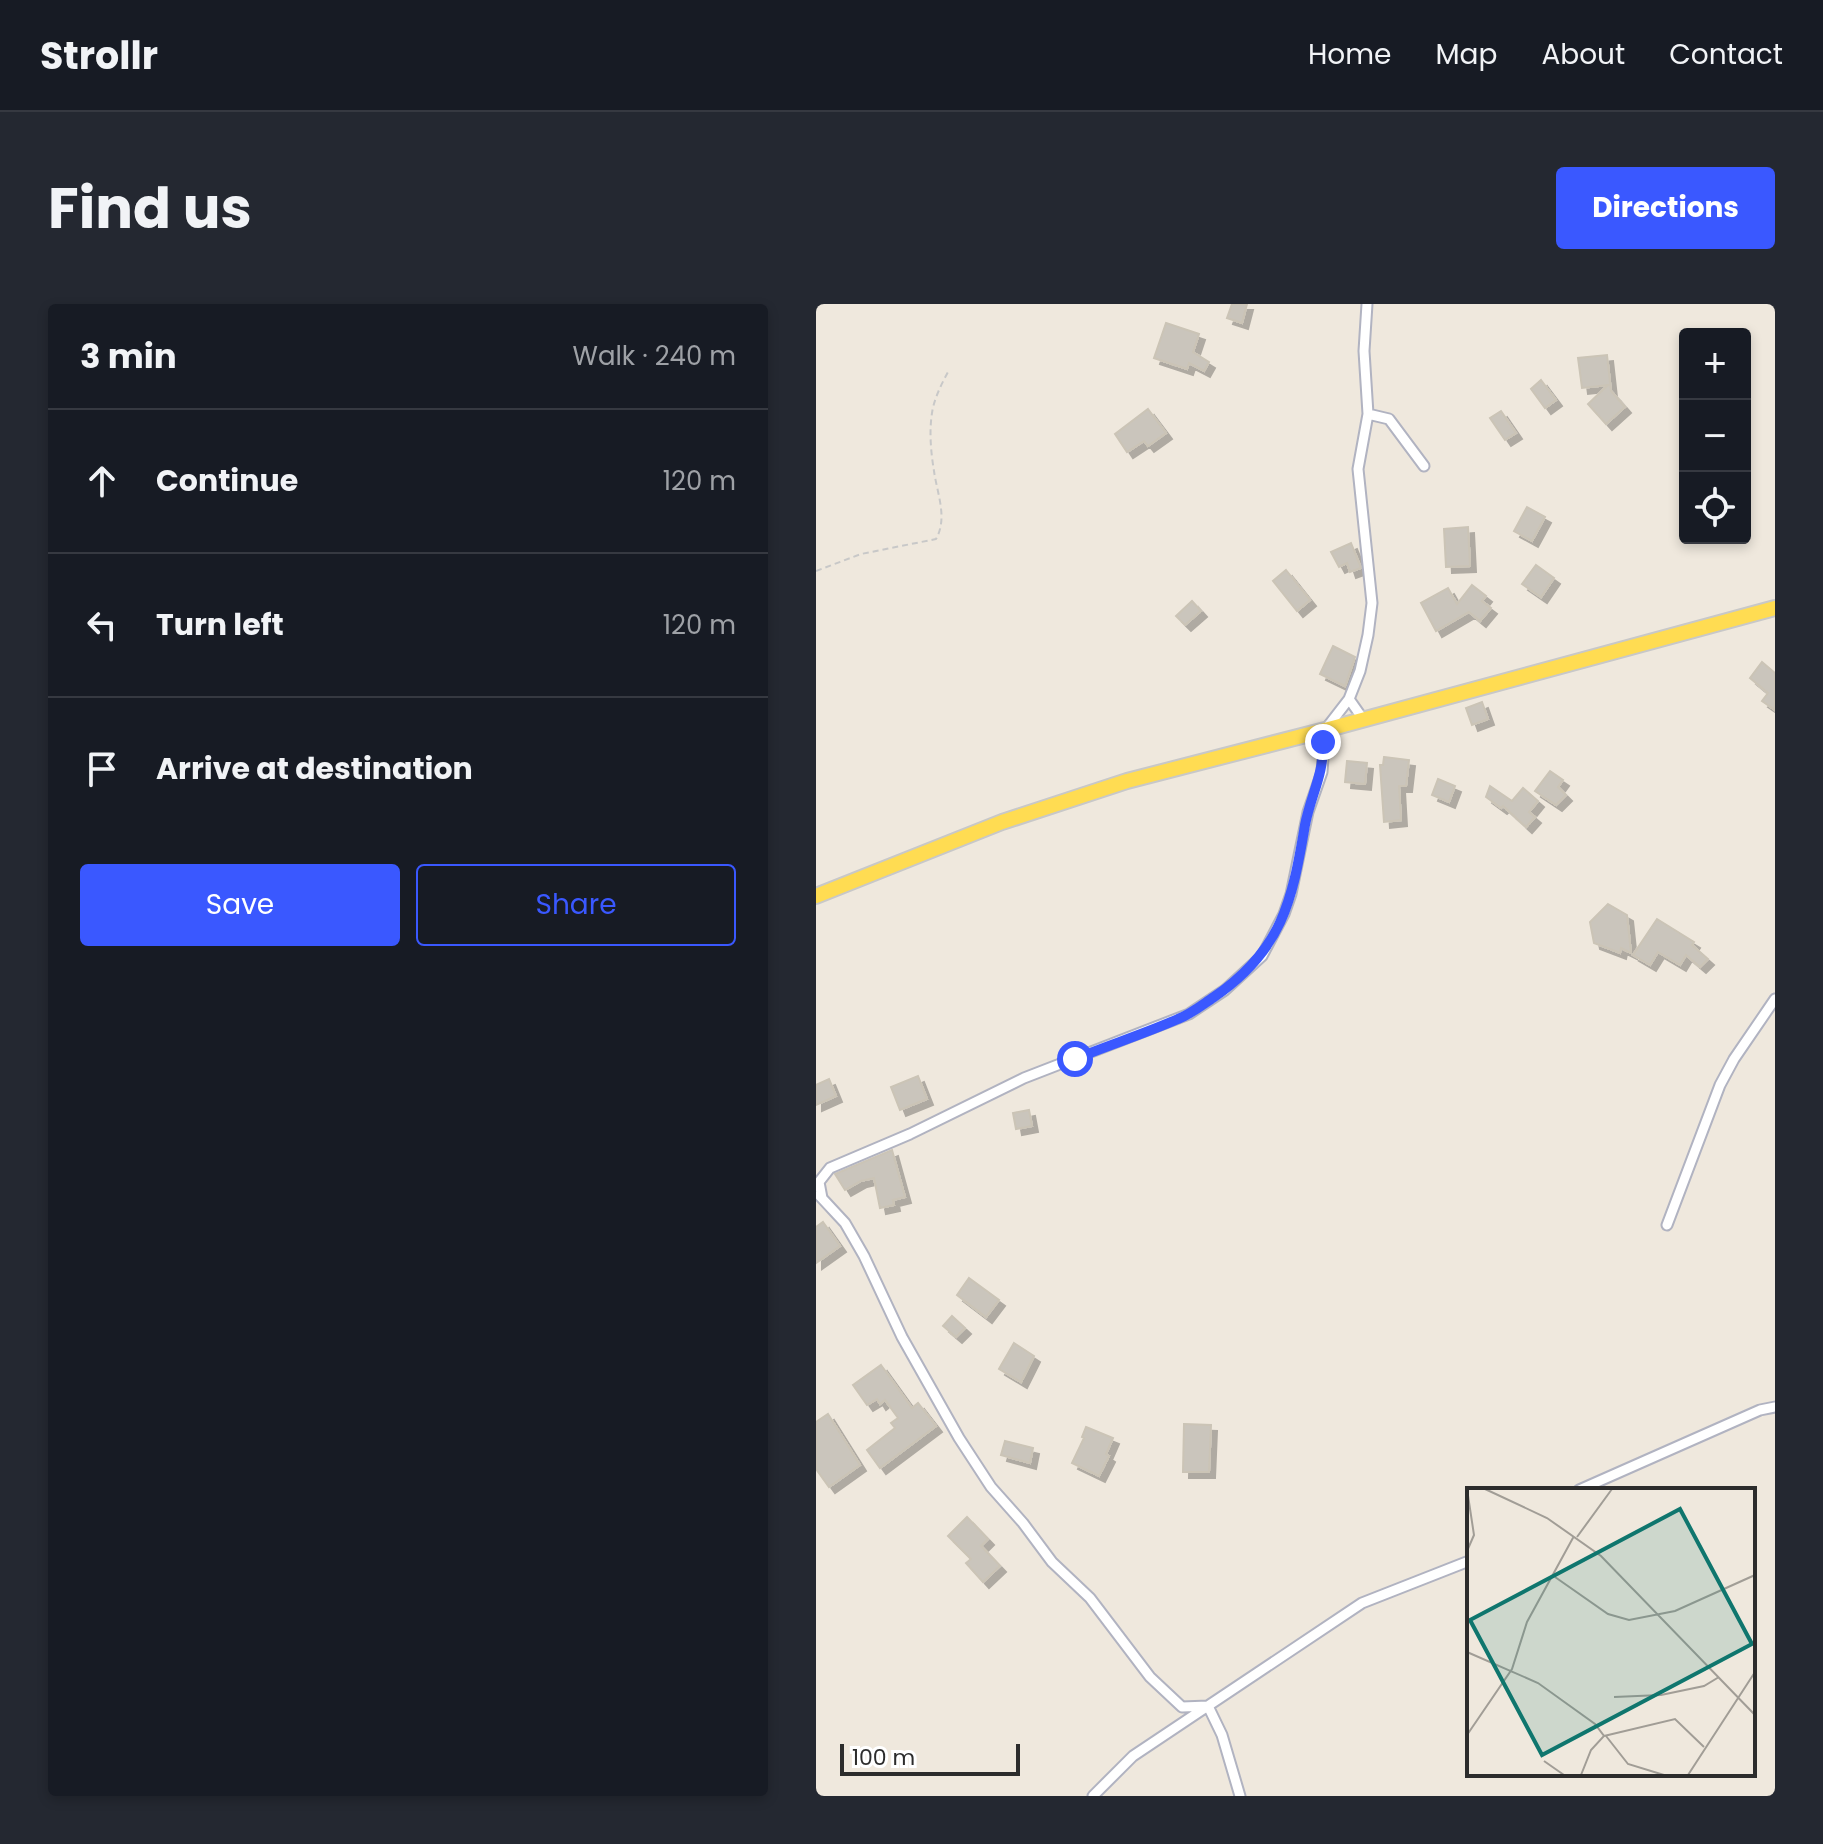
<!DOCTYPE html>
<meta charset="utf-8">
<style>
:root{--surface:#171b24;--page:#242831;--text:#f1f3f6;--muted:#9ea1a6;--line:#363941;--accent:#3a58ff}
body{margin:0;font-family:Poppins,sans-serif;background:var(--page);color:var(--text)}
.controls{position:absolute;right:24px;top:24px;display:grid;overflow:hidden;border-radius:8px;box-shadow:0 4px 12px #0003}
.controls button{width:72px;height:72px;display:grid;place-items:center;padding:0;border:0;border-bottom:2px solid var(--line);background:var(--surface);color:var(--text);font:40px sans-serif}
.scale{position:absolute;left:24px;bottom:20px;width:180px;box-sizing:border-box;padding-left:8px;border:4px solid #2c2c2c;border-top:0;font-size:22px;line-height:28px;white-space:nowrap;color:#2c2c2c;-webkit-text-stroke:6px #fff;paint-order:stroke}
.stop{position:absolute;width:24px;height:24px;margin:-18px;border:6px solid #3a58ff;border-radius:50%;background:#fff}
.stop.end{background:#3a58ff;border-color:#fff;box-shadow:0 2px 8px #0008}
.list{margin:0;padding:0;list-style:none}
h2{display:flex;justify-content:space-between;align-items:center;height:104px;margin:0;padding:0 32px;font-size:34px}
h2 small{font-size:26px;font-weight:400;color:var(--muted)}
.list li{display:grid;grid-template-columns:52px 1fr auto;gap:24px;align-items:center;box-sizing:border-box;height:144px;padding:0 32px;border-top:2px solid var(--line)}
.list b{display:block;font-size:30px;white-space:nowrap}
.list em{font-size:26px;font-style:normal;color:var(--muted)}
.actions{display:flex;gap:16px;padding:24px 32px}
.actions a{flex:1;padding:18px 0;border:2px solid var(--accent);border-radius:8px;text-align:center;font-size:28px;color:var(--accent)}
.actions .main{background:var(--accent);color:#fff}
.icon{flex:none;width:44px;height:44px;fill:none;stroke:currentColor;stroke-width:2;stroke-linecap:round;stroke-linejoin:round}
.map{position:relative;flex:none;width:959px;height:1492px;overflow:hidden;border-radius:8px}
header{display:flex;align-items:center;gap:48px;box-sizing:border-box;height:112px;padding:0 40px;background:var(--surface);border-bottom:2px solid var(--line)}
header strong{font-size:38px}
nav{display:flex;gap:44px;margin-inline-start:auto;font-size:28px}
.intro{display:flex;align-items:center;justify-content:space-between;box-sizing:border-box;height:192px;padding:0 48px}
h1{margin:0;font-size:56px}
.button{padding:20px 36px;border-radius:8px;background:var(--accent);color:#fff;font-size:28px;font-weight:700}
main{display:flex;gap:48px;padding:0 48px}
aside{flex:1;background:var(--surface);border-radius:8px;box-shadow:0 4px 12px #0003}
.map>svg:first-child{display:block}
.building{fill:#cac5bc;stroke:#cbc4b6;stroke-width:2;filter:url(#shadow)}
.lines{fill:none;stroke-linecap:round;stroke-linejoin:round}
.street-casing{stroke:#b1b3c1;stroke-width:13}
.primary-casing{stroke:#c8c8c8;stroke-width:18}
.path{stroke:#c8c8c8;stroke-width:2;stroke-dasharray:6 4;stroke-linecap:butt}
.street{stroke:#fff;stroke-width:9}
.primary{stroke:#ffdc52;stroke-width:14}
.route{stroke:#3a58ff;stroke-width:10}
.inset-road{fill:none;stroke:#a19d96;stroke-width:2}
.view{fill:#0f766e;fill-opacity:0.15;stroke:#0f766e;stroke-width:4}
.inset-edge{fill:none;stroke:#2c2c2c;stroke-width:4}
</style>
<header>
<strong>Strollr</strong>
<nav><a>Home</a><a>Map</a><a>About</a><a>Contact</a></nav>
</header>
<div class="intro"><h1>Find us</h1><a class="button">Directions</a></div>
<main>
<aside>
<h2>3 min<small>Walk · 240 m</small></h2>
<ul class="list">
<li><svg class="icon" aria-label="ahead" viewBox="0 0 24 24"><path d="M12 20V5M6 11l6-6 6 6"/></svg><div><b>Continue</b></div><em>120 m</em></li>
<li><svg class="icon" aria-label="left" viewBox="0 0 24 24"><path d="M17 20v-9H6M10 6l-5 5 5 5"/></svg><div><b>Turn left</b></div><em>120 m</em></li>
<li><svg class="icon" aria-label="arrive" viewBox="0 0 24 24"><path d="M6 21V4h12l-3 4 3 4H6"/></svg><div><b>Arrive at destination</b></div></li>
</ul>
<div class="actions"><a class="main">Save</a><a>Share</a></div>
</aside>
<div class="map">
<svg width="959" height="1492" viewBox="0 0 959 1492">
<defs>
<filter id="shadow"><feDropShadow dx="6" dy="6" stdDeviation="0" flood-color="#0004"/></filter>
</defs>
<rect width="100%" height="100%" fill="#efe8dd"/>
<!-- building -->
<path class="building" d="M416,0H431L426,19L411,14Z
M350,19L383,30L377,48L393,58L388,67L373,59L371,65L338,54Z
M791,51L795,87L809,103L790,120L772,100L792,81L766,84L762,54Z
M725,76L740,96L729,104L715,85Z
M332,105L350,129L332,142L328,137L311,148L299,130Z
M685,107L700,129L689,136L674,114Z
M711,203L729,213L716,237L698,227Z
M652,223L654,262L630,263L628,225Z
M535,239L545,264L534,268L531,259L523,263L515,248Z
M720,261L738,274L725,293L706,280Z
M470,266L494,296L481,307L457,277Z
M656,281L670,292L666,297L675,304L664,317L653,308L620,327L605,299L632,284L641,300Z
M376,297L385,307L369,321L360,312Z
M517,342L539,353L529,382L504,370Z
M946,358L959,369V406L946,397L952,389L934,374Z
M666,398L672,415L656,421L650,404Z
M568,453L593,456L590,482H583L585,516L568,518L564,461H567Z
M531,457L551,459L549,480L529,478Z
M734,467L747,476L742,483L750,491L740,501L719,487Z
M622,475L639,482L633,498L616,491Z
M674,482L696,497L707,484L722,497L713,508L719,513L710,523L687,502L685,504L670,493Z
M792,600L811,611L815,649L805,644L804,649L778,639L774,618Z
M841,615L878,638L876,641L892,655L884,663L870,651L864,661L842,648L834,661L817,651Z
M102,772L111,795L84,806L75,783Z
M13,775L20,792L0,801V781Z
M213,806L216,822L200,825L197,809Z
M76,846L89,893L77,896L78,901L64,904L58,874L45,877L29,886L19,870Z
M7,918L24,942L0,959V923Z
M153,974L183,996L170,1013L141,991Z
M136,1012L149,1024L140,1033L127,1022Z
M198,1039L218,1052L205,1078L183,1065Z
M65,1061L96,1104L102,1099L120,1122L64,1164L51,1146L79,1124L75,1119L82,1114L69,1096L64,1100L61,1095L51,1101L37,1081Z
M12,1110L44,1161L13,1183L0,1165V1118Z
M368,1120L395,1121L393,1168H367Z
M270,1123L297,1134L290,1150L293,1152L283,1172L256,1159L268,1134L266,1133Z
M189,1137L217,1144L214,1159L185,1151Z
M151,1213L172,1235L165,1242L184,1262L167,1278L150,1259L155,1255L132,1232Z"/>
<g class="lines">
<defs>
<path id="street" d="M552,110L573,115L608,162
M533,395L547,415
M3,891L29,919L48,952L86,1033L143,1134L175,1183L207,1219L236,1258L274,1294L334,1373L366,1403L392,1402L406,1431L424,1492
M6,894L3,878L14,864L94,830L208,774L373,710L409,686L446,652L468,610L475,590L492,508L506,468L509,426L533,395L544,367L552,331L556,299L542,165L552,110L548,47L551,0
M851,921L904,781L918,755L959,695
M763,1186L944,1106L959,1103
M277,1492L317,1452L546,1299L653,1257"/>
<path id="primary" d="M0,592L186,518L311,477L509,426L959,304"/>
</defs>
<!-- street casing -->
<use href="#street" class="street-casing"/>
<!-- primary casing -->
<use href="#primary" class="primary-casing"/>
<!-- path -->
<path class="path" d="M0,267L45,250L120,235C132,214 121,189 118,167C115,149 113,128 116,109C118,95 125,81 132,68"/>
<!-- street -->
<use href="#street" class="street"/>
<!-- primary -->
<use href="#primary" class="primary"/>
</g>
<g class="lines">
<!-- route -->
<path class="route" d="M259,755C293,741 328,730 362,715C375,710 386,701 398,693C466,646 476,598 489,521C495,490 508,471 507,438"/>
</g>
<!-- overview -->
<g transform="translate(651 1184)">
<rect width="288" height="288" fill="#efe8dd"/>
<path class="inset-road" d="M0,1L7,47L0,63M18,1L80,30L134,68L288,227M110,49L145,1M88,89L141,126L162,132L208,123L288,87M0,164L71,195L128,236L137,248L124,262L114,287M147,209L194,207L237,198L252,189M0,247L45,181L60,134L107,48M137,248L208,231L237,259M139,248L161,276L197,287M77,273L97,287M221,287L288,184"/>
<path class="view" d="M213,21L285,156L75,267L3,132Z"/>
<rect width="288" height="288" class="inset-edge"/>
</g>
</svg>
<div class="controls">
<button>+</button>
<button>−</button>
<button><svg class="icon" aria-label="locate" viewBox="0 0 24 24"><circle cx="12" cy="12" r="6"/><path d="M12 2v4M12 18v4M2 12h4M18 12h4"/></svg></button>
</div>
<div class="scale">100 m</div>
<div class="stop" style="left:259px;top:755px"></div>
<div class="stop end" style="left:507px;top:438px"></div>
</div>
</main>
